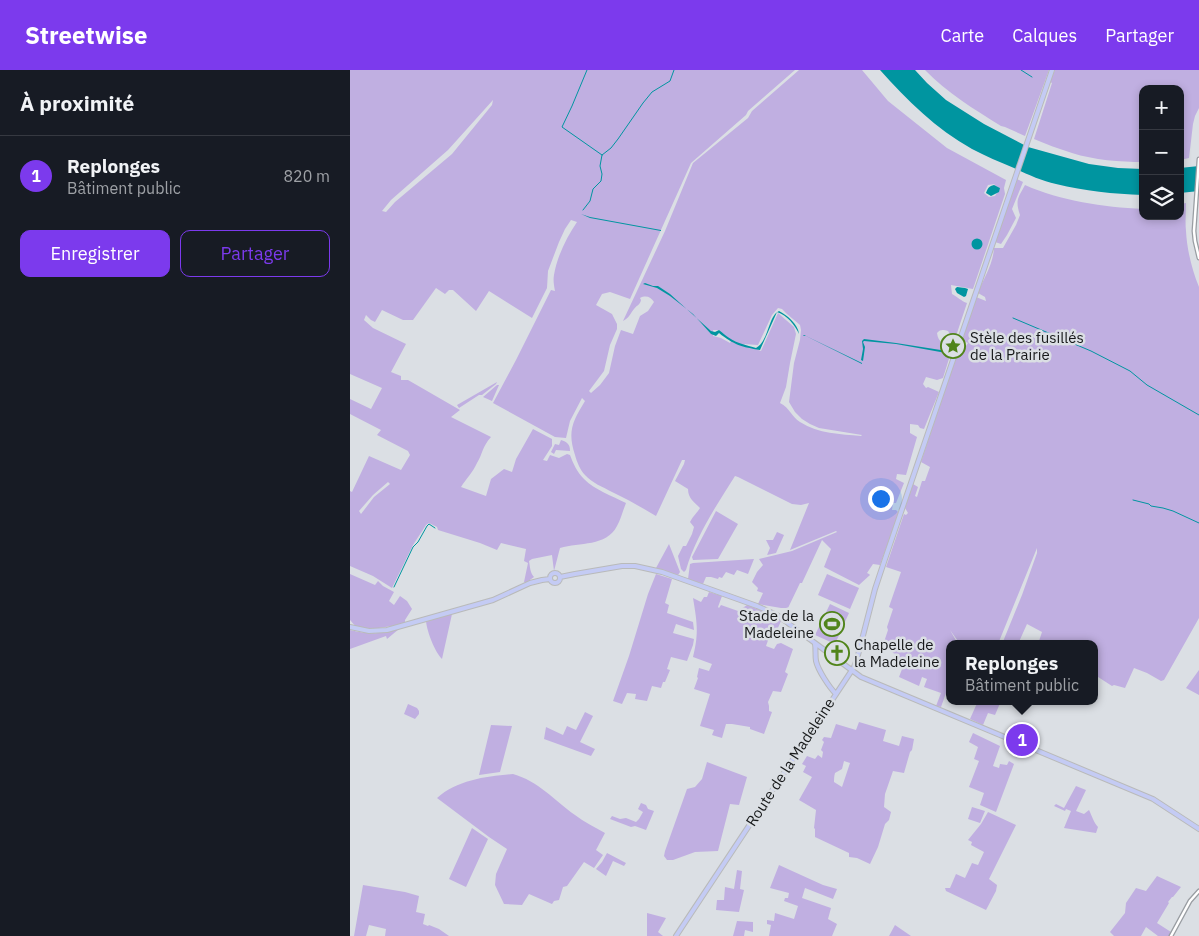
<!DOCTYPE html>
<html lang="fr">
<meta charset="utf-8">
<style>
:root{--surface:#171b24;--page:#20242c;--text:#f1f3f6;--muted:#9ea1a6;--line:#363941;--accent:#7c3aed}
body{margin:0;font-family:"IBM Plex Sans",sans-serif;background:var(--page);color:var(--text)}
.controls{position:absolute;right:15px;top:15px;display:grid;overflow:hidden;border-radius:10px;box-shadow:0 2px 8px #0003}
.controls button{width:45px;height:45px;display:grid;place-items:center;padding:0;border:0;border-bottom:1px solid var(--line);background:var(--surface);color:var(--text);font:25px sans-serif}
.you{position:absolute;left:530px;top:428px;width:18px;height:18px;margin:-12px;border:4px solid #fff;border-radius:50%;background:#1a73e8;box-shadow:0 0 0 8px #1a73e833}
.badge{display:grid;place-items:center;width:32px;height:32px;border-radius:50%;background:var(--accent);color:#fff;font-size:16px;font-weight:700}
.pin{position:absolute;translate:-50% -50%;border:2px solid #fff;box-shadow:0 1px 5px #0006}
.popup{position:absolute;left:596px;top:570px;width:152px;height:65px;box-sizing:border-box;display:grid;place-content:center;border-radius:10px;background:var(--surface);filter:drop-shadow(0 1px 4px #0005);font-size:16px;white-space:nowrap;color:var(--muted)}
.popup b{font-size:19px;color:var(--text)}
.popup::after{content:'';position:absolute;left:50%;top:100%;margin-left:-10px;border:10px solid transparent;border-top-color:var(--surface)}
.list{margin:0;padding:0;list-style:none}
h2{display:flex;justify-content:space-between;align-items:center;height:65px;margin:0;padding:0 20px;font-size:21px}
h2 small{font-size:16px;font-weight:400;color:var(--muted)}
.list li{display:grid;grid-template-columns:32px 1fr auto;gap:15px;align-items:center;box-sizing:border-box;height:80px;padding:0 20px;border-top:1px solid var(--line)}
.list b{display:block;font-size:19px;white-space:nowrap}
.list p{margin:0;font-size:16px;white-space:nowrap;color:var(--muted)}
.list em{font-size:16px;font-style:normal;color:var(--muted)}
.actions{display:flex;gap:10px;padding:15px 20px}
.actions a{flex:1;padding:11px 0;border:1px solid var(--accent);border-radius:10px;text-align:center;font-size:18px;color:var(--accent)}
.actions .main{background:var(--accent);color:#fff}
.icon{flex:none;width:28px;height:28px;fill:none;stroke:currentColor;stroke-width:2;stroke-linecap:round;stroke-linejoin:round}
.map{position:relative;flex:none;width:849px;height:866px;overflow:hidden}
header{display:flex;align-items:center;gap:30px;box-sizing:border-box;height:70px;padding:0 25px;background:var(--accent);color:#fff}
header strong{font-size:24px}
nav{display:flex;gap:28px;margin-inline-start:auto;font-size:18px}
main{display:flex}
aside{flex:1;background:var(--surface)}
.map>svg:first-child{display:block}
.green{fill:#c0afe1;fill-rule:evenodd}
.water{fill:#0095a0}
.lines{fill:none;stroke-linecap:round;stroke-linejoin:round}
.stream{stroke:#0095a0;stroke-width:1}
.tertiary-casing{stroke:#999da2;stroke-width:5}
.primary-casing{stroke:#b9baba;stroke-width:6}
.tertiary{stroke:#fff;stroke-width:2.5}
.primary{stroke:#c4cbf4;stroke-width:4}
.labels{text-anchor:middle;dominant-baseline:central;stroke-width:5;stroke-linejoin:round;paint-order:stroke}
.poi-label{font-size:15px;fill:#17191a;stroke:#dbdfe4;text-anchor:start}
.street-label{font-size:15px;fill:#17191a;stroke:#dbdfe4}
</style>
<header>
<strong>Streetwise</strong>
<nav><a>Carte</a><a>Calques</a><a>Partager</a></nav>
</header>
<main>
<aside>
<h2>À proximité<small></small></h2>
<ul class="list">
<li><span class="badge">1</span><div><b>Replonges</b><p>Bâtiment public</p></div><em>820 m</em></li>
</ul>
<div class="actions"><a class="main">Enregistrer</a><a>Partager</a></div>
</aside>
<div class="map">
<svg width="849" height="866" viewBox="0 0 849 866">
<rect width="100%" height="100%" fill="#dbdfe4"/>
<!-- green -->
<path class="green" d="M0,0H445L398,41L396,45L341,93L280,229L260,222L252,224L246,235L262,244L267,254V259L260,275L254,301L239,321L241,323L250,315L259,303L265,276L271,260L283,264L290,246L298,241L304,232C301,227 296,225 290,228L291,230C290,235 287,235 284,239C280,244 279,248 273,251L315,161L343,93L398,48L402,41L449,0H512L538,31L597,78L656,110L654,118L655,124L623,219L601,215L602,224C608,227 611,231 617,233L606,266L603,270L600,269L601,266L598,261C593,260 591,259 587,263C588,273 595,273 602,279L593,308L587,310L576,307L573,314L576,318L578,317L589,322L574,359L570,358L568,355L560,354V363L567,367L556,405L547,404L546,409L554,413L546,433H543L542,440H546L548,442V445L530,495L523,494L517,503L519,504L520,505L509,515L474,497L481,479L472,470L452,513H450L438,538H431L408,534L413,523L407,521L408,518L402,512L407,502L413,495L409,489L442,481L487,462L486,461L440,480L459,433L451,435L442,434L388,407L385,406C366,436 346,466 336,500L334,502L331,499L328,486L333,476H336L342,464L344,457L340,452C343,446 347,443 350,438C344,432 338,428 338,419L325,411L334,394L335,390H332L306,446C291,437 277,429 262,422C253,417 242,413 235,405C230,400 227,392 225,385C217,361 223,351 235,331L232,328L220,351L216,368L205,367L143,333L166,290L201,220L205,221C204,216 203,210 204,205C207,186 217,167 227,152L221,150L215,159L209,172L198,201L197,218L182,248L139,221L126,241L103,220H99L95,224L86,218L63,250H53L32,240L25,252L21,250L16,245L14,250L23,258L56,274L41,302L51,306V310H58L110,340L101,347L141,367C132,377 133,383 127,393C123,402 116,409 111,417L136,426L141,409L154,399L162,402L166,389L183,359L202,369V376L193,390L197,391L200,385L209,388L217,384L220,385C223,393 227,402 234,409C245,420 262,426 276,433C273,440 271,449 267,456C256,477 230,472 210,478L204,501L202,485L182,489L179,491C180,496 180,503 184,507L177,512H174L178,493L174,491L176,479L151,473L147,480L130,473L88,460L87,457L79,453L76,455L63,475L42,518L23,506L0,496V421L2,422L19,386L51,400L60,385L58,381L27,365L31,360L0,344V329L21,339L32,318L0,304ZM143,30L142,35L102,84L45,132L36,142L32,141L41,130L98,80ZM645,114L644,115L650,118L645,126L639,127L634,123L638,115ZM428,238L432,239L437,244L450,255L451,260L450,270L444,293L439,332L445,342L452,349L460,354L469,358L512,365L511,366C490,364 469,364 450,352C441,346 440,338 430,333L436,317L440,293L446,264L444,257L428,243L411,281L393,274L408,275L422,245ZM363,260H369L381,271L380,273L371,268L363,266ZM38,412L40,414L24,427L11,444L9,441L23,425Z
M575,0H699L675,66L655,57L651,56C624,39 597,23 575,0Z
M705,0H849V38L845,46L843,54L839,88L830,90V19H793V92C770,92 744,90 722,83C709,79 696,74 684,69L702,13L700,12Z
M667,109L673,112L662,139L666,148L657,165L651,174L645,172Z
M675,115C711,131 753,137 793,139V146H830V134L836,133C836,142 835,152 836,161C837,180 842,200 849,217V548L814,610L811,611L797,603L784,598L775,618L764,615L762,616L745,605L744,574H688L692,562L677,554L668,574H652L672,525L687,483V478L648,574H610L600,560L608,574H600L599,625L596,623L591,637L586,636L591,623L574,617L577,609L572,607L569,616L549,607L554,594L545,590L546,584L543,583L542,581L532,578L538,560L537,557L543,539L539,537L551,502L536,497L554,444L556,445L558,443L555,438L563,414L568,417L565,426L567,427L572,411H575L580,397L571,392L609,277L616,276L618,273L612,270L626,227L636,231L635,227L628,223C634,207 643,195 644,178H653L666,155L670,145C665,130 668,128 675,115Z
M147,312L146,314L132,325H129L109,338L107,335Z
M147,315H149L142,331L133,327Z
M211,370C217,372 220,374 220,381L206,380L204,384L201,382L205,374L209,375Z
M366,441L388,454L368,489L343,490L342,487Z
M427,462L434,465L426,483L417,485L420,478L416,470H423Z
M319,474L330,502L328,505L306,498Z
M404,489L398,504L387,500L384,505L376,502L372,508L369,507L368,509L361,507H356L353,514L338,509L340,494L343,493Z
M0,504L25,515L28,511L33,516L44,522L39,531L44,535L50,526L57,531L62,539L55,550V553C41,556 19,562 6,556C4,555 1,551 0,550Z
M306,504L322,509L315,533L319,535L317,543L343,552L344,560L326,554L323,563L344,569L343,575L337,591L321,587L317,599L320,600L315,612H313L311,618L302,616L297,631L285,629L286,624L277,623L272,634L263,631L279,586L298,524Z
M477,504L509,518L500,539L468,525Z
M359,522L372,526L368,537L369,538L371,535L388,541L397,535L407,539L431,551L427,560L422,559L416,576L424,579L427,574L431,573L443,579L435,602L438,604L431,622L423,621L418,632L419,636V641L422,642L414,664L400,659V657L382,654H376L372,668L362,665L364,660L350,656L360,624L344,619L348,608L347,607L349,598L359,601L362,594L343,587C349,563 347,552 343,528L351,532L354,527H357Z
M480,534L499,543L485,574L465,565Z
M102,544L92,589C85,582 77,562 76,551Z
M49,559L37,569L36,566L0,579V560C21,565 28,564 49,559Z
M849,600V625L836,618Z
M628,631H651L645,645L638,643L633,655L620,649Z
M58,634L67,638L69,641V644L65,649L54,644Z
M235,642L243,646L230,672L245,679L241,686L194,669L196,657L213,665L217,656L226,660Z
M509,652L536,660L533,671L549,676L552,666L564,669L562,680L560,682L554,703L543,701L535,724L534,737L541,742L539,750L535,754L528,777L520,794L507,788L499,787V783L465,767V759L464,758L466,740L449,730L462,707L453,702L456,696L452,694L457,686L465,689L468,685L472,688L473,682L471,680L474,672L472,670L474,667L481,668L486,654L506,660ZM494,691L500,693L492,717L484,712C484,710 484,706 485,703L492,699Z
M141,655L162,656L150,702L129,705Z
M623,663L650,676L643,696L649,698L650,694L657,695L659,691L664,694L646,742L630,735L634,723L619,717L629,691L624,689L628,677L619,672Z
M357,692L397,707L389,735L380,734L368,781L345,782L323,790H317L314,786L315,781L337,719L345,717L352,709Z
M163,704C188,711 204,730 225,745C234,752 245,757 255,763L246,780L253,785L244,798L234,792L217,816L213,817L209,830L204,831L202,834L179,824L172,835L154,834L145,815L146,804L157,779L139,767L87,728C107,710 137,706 163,704Z
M726,716L736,720L726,741L734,744L739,740C742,746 744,753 748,757L746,763L714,758L721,741L716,739L715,741L704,736L706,734L714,738Z
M291,733L296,735L298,739L304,741L296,760L285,756L281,757L260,749L262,746L270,749L276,748L286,752L289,749L293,742L288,739Z
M622,737L635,741L630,753L618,749Z
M638,742L666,755L639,809L647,815L646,821L636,840L596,821L595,818H600L606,804L615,808L622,793L628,795L634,782L621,775L622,772L618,770L631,754Z
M122,758L138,769L116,817L99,809Z
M257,783L276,793L274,796L263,791L256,806L246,799L252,792Z
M429,795L473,815L487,819L483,829L455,818L452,828L481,838L478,849L487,854L482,866H419L421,855L417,854V850L424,851L425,843L444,849L448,836L434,831L435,828H438L439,823L420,818Z
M387,800L392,801L390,819L394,820L389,842L366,840L367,830H374L375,817L384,819Z
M807,806L831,817L823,827H822L818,832L819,833L807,853L821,862L819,866H808L796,857L791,866H764L760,862L775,843L776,833L786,818L796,821Z
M13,815L55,822L69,826L66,842L75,844L73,854L78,856L79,855L89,859L99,866H35L36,859L19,855L16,866H4Z
M297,843L316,848L308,862L313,866H297Z
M387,851L403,852V862L395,860L394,866H383Z
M545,855L561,866H539Z"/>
<!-- water -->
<path class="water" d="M530,0H565L577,13L596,30L634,54L678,77L739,94L768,98L793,99V125C763,124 735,121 706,114C692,111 677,104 664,98C650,92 635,86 622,79C586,59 557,30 530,0Z
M849,96V121L830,123V98Z
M644,115L650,118L649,122L641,126L636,123C638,118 639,116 644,115Z
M231,144L240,147L311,160V161L240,148Z
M621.5 174a5.5 5.5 0 1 1 11 0a5.5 5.5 0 1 1-11 0Z
M295,213L303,216H308L320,224L361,261L365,262L369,260C383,272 388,273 406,278C419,271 418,246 429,241C438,246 448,254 449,264C445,255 437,245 427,242L410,280C392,277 384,275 369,263L366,266L361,264L343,244L320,226L307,218L293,214Z
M607,217L615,218L618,219L616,226L614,227L607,223L605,219Z
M454,265L512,293V294L456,266H453Z
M514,269L546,273L597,281L596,283L546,274L514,271L513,272L515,277L513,291L511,290L513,279L512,271Z"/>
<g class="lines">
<!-- stream -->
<path class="stream" d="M237,0L222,36L212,57L252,85
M671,0L682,7
M233,140L240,131L243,119L251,111L252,104L250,96L252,85L261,78L268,69L293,33L302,22L320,11L324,0
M663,248L741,281L780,301L797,315L849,345
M783,430L799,434L801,436L813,438L823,441L849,453
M44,517L63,477L68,472L77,456L79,454L85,458"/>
<defs>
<path id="tertiary" d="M849,89L844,161L845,171L849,188
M821,866L840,831L849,821"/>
<path id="primary" d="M200 508a5 5 0 1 1 10 0a5 5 0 1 1-10 0Z
M210,507L225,504L272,496H285L312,502L407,536L427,545L511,607L803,729L849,759
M0,557L19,561L37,560L143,530L180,513L192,510L200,509
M465,574C466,579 465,585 466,591C468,600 479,617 486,624
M326,866L504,597L507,589L525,519L535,489L702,0"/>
</defs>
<!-- tertiary casing -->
<use href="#tertiary" class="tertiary-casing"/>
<!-- primary casing -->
<use href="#primary" class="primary-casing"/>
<!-- tertiary -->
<use href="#tertiary" class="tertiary"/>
<!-- primary -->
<use href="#primary" class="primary"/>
</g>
<!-- icons -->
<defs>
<symbol id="sight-ring" viewBox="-11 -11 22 22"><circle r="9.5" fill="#dbdfe4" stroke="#50841a" stroke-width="1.5"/><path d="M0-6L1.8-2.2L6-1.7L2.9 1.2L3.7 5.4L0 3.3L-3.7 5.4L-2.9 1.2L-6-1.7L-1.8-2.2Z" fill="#50841a"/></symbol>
<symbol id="stadium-ring" viewBox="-11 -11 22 22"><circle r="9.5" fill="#dbdfe4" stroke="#50841a" stroke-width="1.5"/><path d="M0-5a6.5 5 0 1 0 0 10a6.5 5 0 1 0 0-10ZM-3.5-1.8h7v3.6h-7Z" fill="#50841a"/></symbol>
<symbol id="church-ring" viewBox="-11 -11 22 22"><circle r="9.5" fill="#dbdfe4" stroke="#50841a" stroke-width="1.5"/><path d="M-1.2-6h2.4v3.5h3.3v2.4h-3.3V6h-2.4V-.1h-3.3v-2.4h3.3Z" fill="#50841a"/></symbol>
</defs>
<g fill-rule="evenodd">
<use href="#sight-ring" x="589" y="262" width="28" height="28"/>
<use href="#stadium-ring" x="468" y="540" width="28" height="28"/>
<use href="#church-ring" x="473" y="569" width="28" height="28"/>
</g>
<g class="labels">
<!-- poi labels -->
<g class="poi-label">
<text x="620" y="267">Stèle des fusillés<tspan x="620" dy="17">de la Prairie</tspan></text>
<text x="464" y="545" text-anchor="end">Stade de la<tspan x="464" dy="17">Madeleine</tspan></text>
<text x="504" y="574">Chapelle de<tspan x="504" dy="17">la Madeleine</tspan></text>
</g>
<!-- street labels -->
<g class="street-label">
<text transform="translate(440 692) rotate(-57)">Route de la Madeleine</text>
</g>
</g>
</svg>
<div class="controls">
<button>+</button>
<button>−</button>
<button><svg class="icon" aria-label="layers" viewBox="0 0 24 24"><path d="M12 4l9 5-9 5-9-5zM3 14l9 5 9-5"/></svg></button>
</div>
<div class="you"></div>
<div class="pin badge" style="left:672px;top:670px">1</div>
<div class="popup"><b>Replonges</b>Bâtiment public</div>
</div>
</main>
